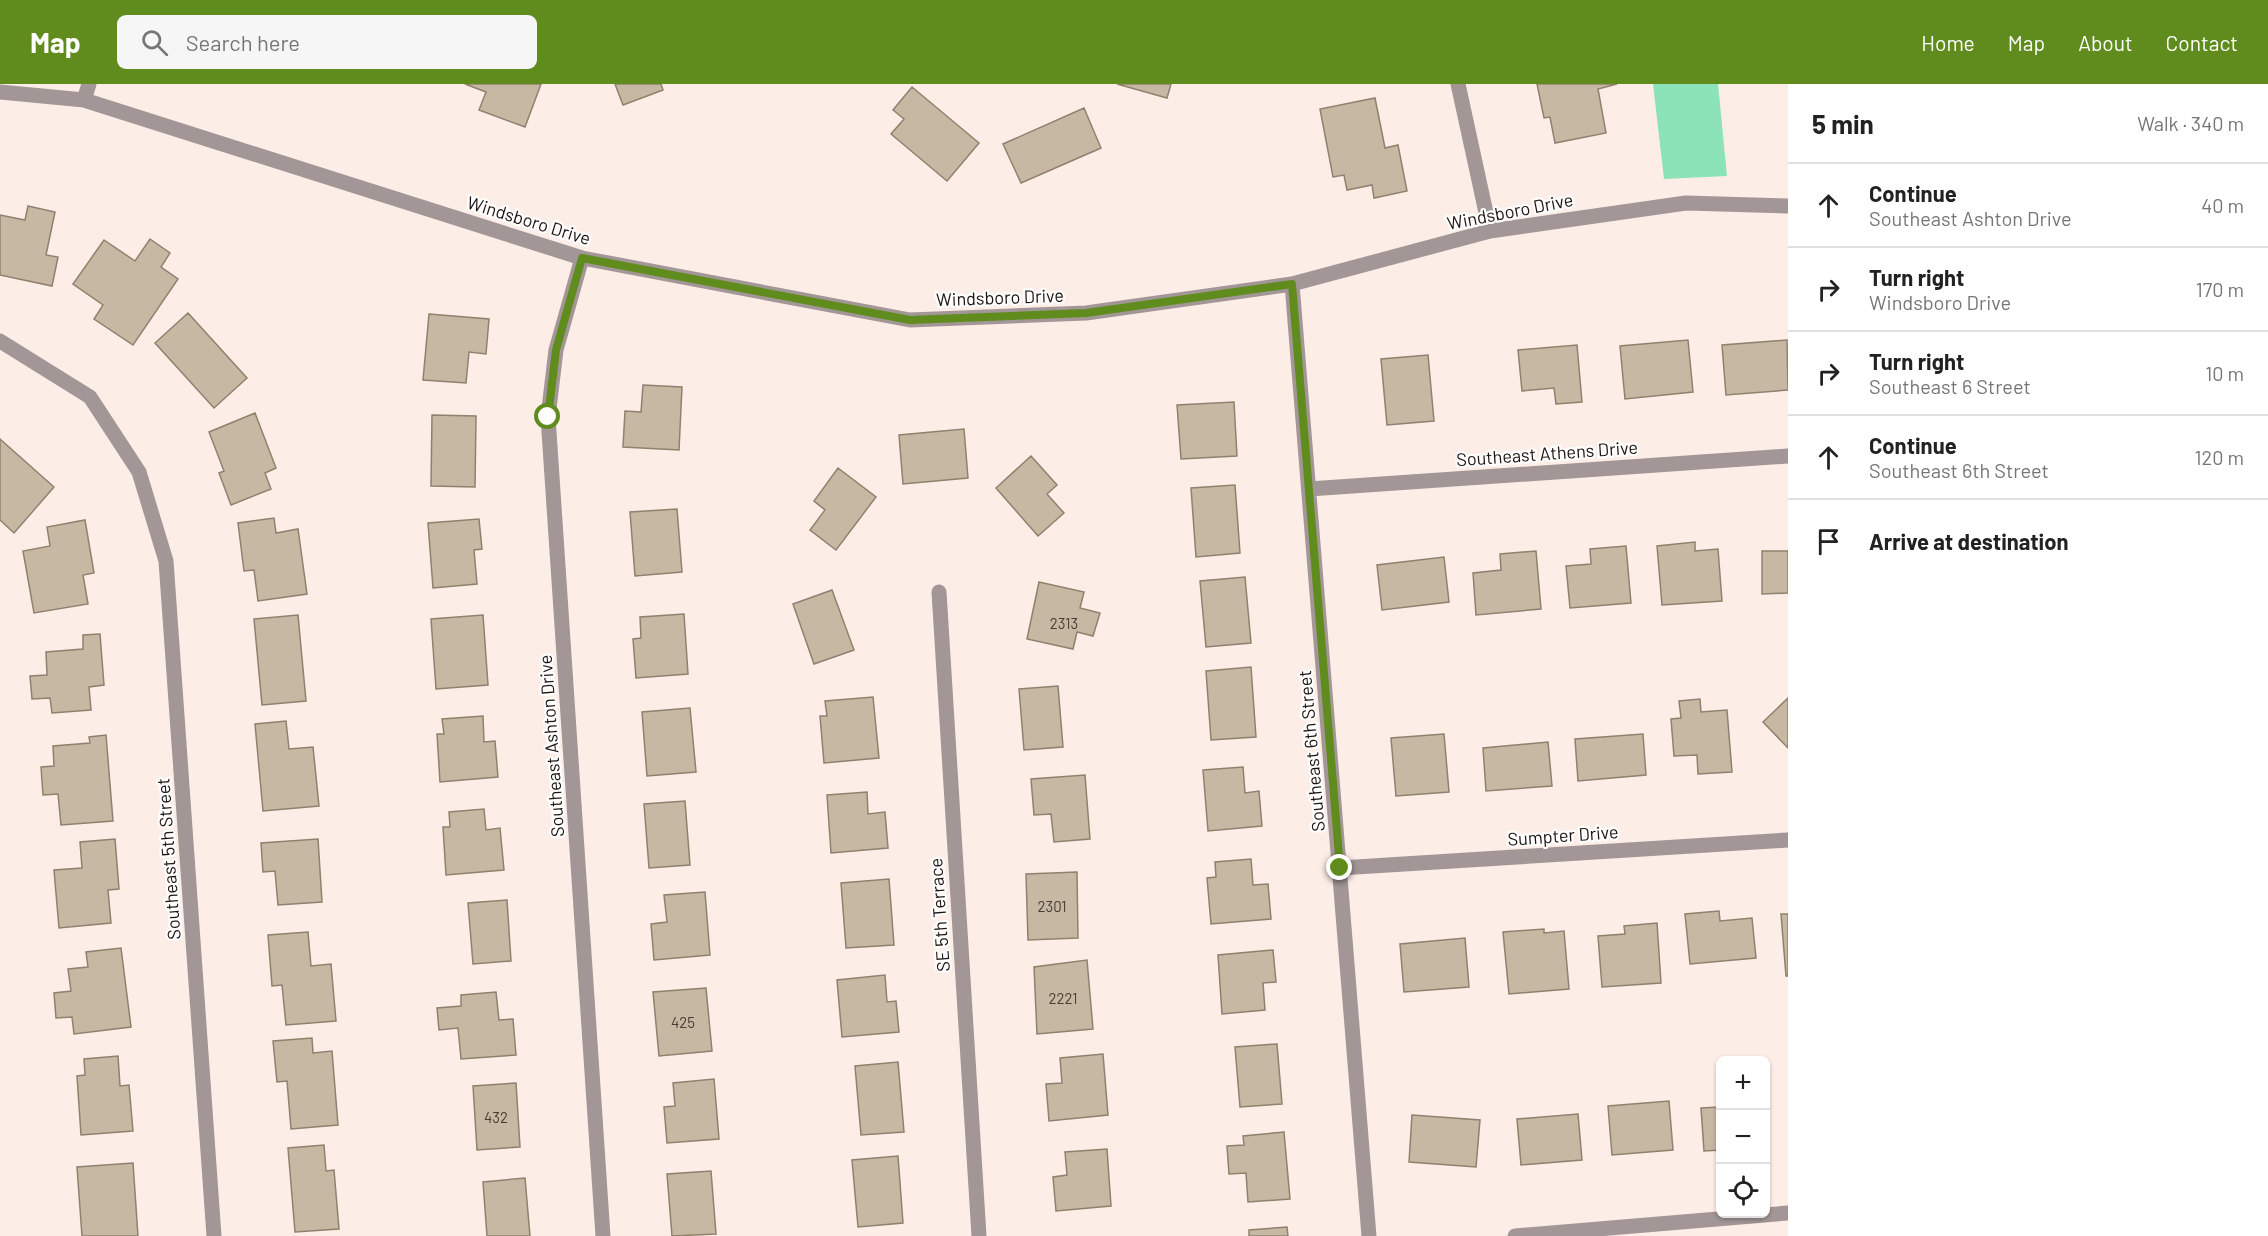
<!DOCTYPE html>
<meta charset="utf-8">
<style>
:root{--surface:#fff;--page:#f6f6f6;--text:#222;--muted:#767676;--line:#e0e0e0;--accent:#5f8c1d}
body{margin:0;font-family:Barlow,sans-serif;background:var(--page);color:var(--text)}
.controls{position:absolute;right:18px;bottom:18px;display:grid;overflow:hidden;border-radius:9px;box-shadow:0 2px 4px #0004}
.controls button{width:54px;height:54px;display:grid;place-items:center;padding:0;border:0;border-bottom:2px solid var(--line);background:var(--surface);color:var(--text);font:30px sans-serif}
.stop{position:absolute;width:18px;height:18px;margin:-14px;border:4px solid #5f8c1d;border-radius:50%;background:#fff}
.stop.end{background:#5f8c1d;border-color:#fff;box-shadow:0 2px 6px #0008}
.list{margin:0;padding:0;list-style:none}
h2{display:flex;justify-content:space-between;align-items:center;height:78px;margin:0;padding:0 24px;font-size:26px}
h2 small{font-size:20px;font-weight:400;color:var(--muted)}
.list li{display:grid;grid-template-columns:39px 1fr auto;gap:18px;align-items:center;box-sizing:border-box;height:84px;padding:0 24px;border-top:2px solid var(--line)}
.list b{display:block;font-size:22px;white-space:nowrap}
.list p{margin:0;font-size:20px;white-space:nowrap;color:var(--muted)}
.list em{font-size:20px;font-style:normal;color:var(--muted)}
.icon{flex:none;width:33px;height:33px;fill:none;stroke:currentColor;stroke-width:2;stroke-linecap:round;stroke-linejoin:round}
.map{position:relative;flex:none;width:1788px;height:1152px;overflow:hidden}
header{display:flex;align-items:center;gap:36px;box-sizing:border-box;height:84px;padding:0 30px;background:var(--accent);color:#fff}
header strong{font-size:28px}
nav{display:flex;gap:33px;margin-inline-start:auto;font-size:21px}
.search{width:420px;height:54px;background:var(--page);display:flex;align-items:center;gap:15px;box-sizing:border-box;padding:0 21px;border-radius:9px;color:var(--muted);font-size:22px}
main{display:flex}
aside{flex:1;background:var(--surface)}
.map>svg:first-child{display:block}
.green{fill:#8be3b7}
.building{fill:#c7b8a4;stroke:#8f816e;stroke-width:1.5}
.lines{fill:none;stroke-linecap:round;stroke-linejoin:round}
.minor{stroke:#a39697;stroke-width:15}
.route{stroke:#5f8c1d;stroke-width:8}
.labels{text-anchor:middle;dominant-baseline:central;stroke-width:4.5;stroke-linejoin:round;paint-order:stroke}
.number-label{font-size:15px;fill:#483d35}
.street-label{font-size:18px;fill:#1d1410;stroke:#fefefe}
</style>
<header>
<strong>Map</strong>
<div class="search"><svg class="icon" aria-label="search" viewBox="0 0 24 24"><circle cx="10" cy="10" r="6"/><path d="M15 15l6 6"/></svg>Search here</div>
<nav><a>Home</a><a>Map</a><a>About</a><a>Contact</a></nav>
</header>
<main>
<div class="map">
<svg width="1788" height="1152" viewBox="0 0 1788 1152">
<rect width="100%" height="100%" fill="#fdede7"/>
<!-- green -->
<path class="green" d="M1653,0H1718L1727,92L1664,95Z"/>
<!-- building -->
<path class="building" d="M465,0H541L525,43L479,26L486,8Z
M615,0H661L663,6L623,21Z
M1117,0H1171L1167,14Z
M1537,0H1617L1598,5L1606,49L1555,59L1550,33L1544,34Z
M912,3L979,59L947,97L891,50L904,35L893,26Z
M1375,14L1385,64L1398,61L1407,107L1374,114L1372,101L1347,106L1344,91L1333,93L1320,25Z
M1084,24L1101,64L1021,99L1003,60Z
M28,122L55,128L46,171L58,173L52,202L0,191V131L25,136Z
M150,155L170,169L161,183L178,195L133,261L94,235L103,221L73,200L104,156L135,177Z
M188,229L247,294L214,324L155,259Z
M429,230L489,235L486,270L469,268L466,299L423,296Z
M1688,256L1693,308L1625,315L1620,262Z
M1787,256L1788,306L1726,311L1722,261Z
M1577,261L1582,318L1556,320L1554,304L1522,307L1518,266Z
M1428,271L1434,337L1387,341L1381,275Z
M643,301L682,303L679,366L623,363L625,327L641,328Z
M1234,318L1237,372L1181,375L1177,321Z
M255,329L276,384L265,389L271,405L231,421L219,389L224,387L209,348Z
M432,331L476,332L475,403L431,402Z
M964,345L968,394L903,400L899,351Z
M0,355L54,403L14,449L0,436Z
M1031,372L1057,401L1047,410L1064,429L1038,452L996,404Z
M838,384L876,413L836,466L810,446L825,426L814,417Z
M1235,401L1240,469L1196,473L1191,404Z
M677,425L682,488L635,492L630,428Z
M274,434L276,449L298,445L307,510L258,517L254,486L244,487L238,439Z
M479,435L482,465L474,466L477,500L433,504L428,439Z
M85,436L94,489L83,491L88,520L34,529L23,467L50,462L47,443Z
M1695,458V467L1718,465L1722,517L1662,521L1657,462Z
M1626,462L1631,519L1570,524L1566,482L1591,480L1590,465Z
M1536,467L1541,525L1476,531L1473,489L1501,486L1500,470Z
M1762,467H1788V509L1762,510Z
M1444,473L1449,518L1382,526L1377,481Z
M1245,493L1251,559L1206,563L1200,497Z
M1039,498L1084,508L1080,524L1100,529L1093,552L1077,548L1073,565L1027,555Z
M832,506L854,566L814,580L793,520Z
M684,530L688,590L636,594L633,555L641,554L640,533Z
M298,531L306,617L262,621L254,535Z
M483,531L488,601L436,605L431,535Z
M100,550L104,601L89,603L91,626L52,629L50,614L32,615L30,592L47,591L46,568L83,565V551Z
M1251,583L1256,653L1211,656L1206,587Z
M1058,602L1063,663L1024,666L1019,605Z
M873,613L879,674L824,679L820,632H827L825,617Z
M1788,614V664L1763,638Z
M1700,615L1701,628L1727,626L1732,688L1698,690L1697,671L1674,672L1671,635L1681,634L1679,617Z
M690,624L696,688L647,692L642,628Z
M483,632L484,658L495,657L498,693L440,698L437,650H444L442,635Z
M286,637L289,665L313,663L319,722L263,727L255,640Z
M1444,650L1449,708L1396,712L1391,654Z
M1643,650L1646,691L1578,697L1575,655Z
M106,651L113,737L61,741L58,710L43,711L41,683L54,682L53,662L90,659L89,653Z
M1548,658L1552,702L1486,707L1483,664Z
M1243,683L1245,709L1259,707L1262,742L1208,747L1203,686Z
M1085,691L1090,755L1054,758L1051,730L1034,731L1031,695Z
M867,708L868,730L885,728L888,764L831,769L827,711Z
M685,717L690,781L649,784L644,720Z
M484,725L486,746L500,744L504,786L446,791L443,743H450L449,728Z
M115,755L119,805L108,806L111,839L59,844L54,786L82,784L80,758Z
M318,755L322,818L278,821L275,787L263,788L261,759Z
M1251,775L1253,801L1268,800L1271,835L1211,840L1207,794L1216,793L1215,778Z
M1077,788L1078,854L1028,856L1026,790Z
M889,795L894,861L846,864L841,799Z
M705,808L710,871L654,876L651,840L667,838L664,811Z
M507,816L511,877L473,880L468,819Z
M1719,827L1720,837L1752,834L1756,874L1690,880L1685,830Z
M1781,830H1788V892H1786Z
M1657,839L1661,899L1602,903L1598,852L1625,850L1624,842Z
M1544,845V849L1564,847L1569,905L1509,910L1503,848Z
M308,848L311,882L331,880L336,937L286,941L282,901L272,902L268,851Z
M1465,854L1469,903L1404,908L1400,860Z
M121,864L131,943L74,950L72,933L56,934L54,909L71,907L68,885L88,883L86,868Z
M1273,866L1276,898L1263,899L1265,926L1222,930L1218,871Z
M1087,876L1093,945L1037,950L1034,883Z
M885,891L887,918L896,917L899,948L842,953L837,896Z
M706,904L712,967L659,972L653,908Z
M496,908L499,936L513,935L516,971L461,975L458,944L439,946L437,924L461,922V911Z
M312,954L313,969L332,967L338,1041L291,1045L287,997L277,998L273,957Z
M1277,960L1282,1020L1240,1023L1235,963Z
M1103,970L1108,1031L1049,1037L1046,1000L1062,999L1060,974Z
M118,972L120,1002L129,1001L133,1047L81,1051L77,992L85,991L84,975Z
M898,978L904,1048L861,1051L855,982Z
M714,995L719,1055L667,1059L664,1023L675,1022L673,999Z
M516,999L520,1063L477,1066L473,1002Z
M1669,1017L1673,1066L1612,1071L1608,1022Z
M1720,1023V1066L1704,1067L1701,1024Z
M1578,1030L1582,1076L1521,1081L1517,1035Z
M1412,1031L1480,1036L1476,1083L1409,1078Z
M1284,1048L1290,1115L1248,1118L1246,1089L1229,1090L1227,1062L1244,1061L1243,1052Z
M324,1061L326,1087L334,1086L339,1145L295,1148L288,1064Z
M1107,1065L1111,1122L1056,1127L1053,1093L1067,1091L1065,1068Z
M898,1072L903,1139L858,1143L852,1076Z
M133,1079L138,1152H82L77,1083Z
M711,1087L716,1150L672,1152L667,1090Z
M525,1094L530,1152H487L483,1098Z
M1287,1143L1288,1152H1249V1146Z"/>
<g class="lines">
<!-- minor -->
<path class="minor" d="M1458,0L1490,147
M0,8L84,16L582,174L910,236L1086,229L1292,200L1490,147L1686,119L1788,122
M84,16L89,0
M582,174L556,266L548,333L603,1152
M1292,200L1369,1152
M0,257L90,313L139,388L166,477L214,1152
M1309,405L1788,372
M939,508L979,1152
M1340,784L1788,756
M1515,1152L1788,1129"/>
</g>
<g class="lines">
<!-- route -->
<path class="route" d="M548,333L556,266L582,174L910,236L1086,229L1292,200L1340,784"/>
</g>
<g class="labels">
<!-- number labels -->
<g class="number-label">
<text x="1064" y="539">2313</text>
<text x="1052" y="822">2301</text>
<text x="1063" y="914">2221</text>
<text x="683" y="938">425</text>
<text x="496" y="1033">432</text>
</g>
<!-- street labels -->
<g class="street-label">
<text transform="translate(1510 127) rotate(-11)">Windsboro Drive</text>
<text transform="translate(529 136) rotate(17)">Windsboro Drive</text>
<text transform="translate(1000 213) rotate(-2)">Windsboro Drive</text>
<text transform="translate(1547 369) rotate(-4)">Southeast Athens Drive</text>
<text transform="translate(551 662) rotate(-94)">Southeast Ashton Drive</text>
<text transform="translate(1311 667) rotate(-95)">Southeast 6th Street</text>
<text transform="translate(1563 751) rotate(-4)">Sumpter Drive</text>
<text transform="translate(168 775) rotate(-94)">Southeast 5th Street</text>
<text transform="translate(939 831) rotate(-94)">SE 5th Terrace</text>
</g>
</g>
</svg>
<div class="controls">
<button>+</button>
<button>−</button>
<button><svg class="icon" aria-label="locate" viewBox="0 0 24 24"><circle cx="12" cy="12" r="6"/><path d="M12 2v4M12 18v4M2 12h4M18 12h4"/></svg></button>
</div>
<div class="stop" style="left:548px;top:333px"></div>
<div class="stop end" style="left:1340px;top:784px"></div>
</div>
<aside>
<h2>5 min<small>Walk · 340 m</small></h2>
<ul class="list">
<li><svg class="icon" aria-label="ahead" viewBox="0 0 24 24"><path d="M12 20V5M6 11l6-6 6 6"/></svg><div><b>Continue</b><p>Southeast Ashton Drive</p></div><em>40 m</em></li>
<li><svg class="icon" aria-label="right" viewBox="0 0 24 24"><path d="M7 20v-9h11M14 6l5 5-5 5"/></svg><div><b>Turn right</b><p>Windsboro Drive</p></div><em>170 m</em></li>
<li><svg class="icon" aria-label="right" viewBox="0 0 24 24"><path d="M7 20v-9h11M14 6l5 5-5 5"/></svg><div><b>Turn right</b><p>Southeast 6 Street</p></div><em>10 m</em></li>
<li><svg class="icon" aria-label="ahead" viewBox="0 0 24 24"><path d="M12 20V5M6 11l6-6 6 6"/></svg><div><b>Continue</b><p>Southeast 6th Street</p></div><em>120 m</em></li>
<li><svg class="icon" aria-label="arrive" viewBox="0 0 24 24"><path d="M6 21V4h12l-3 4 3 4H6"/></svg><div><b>Arrive at destination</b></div></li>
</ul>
</aside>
</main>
